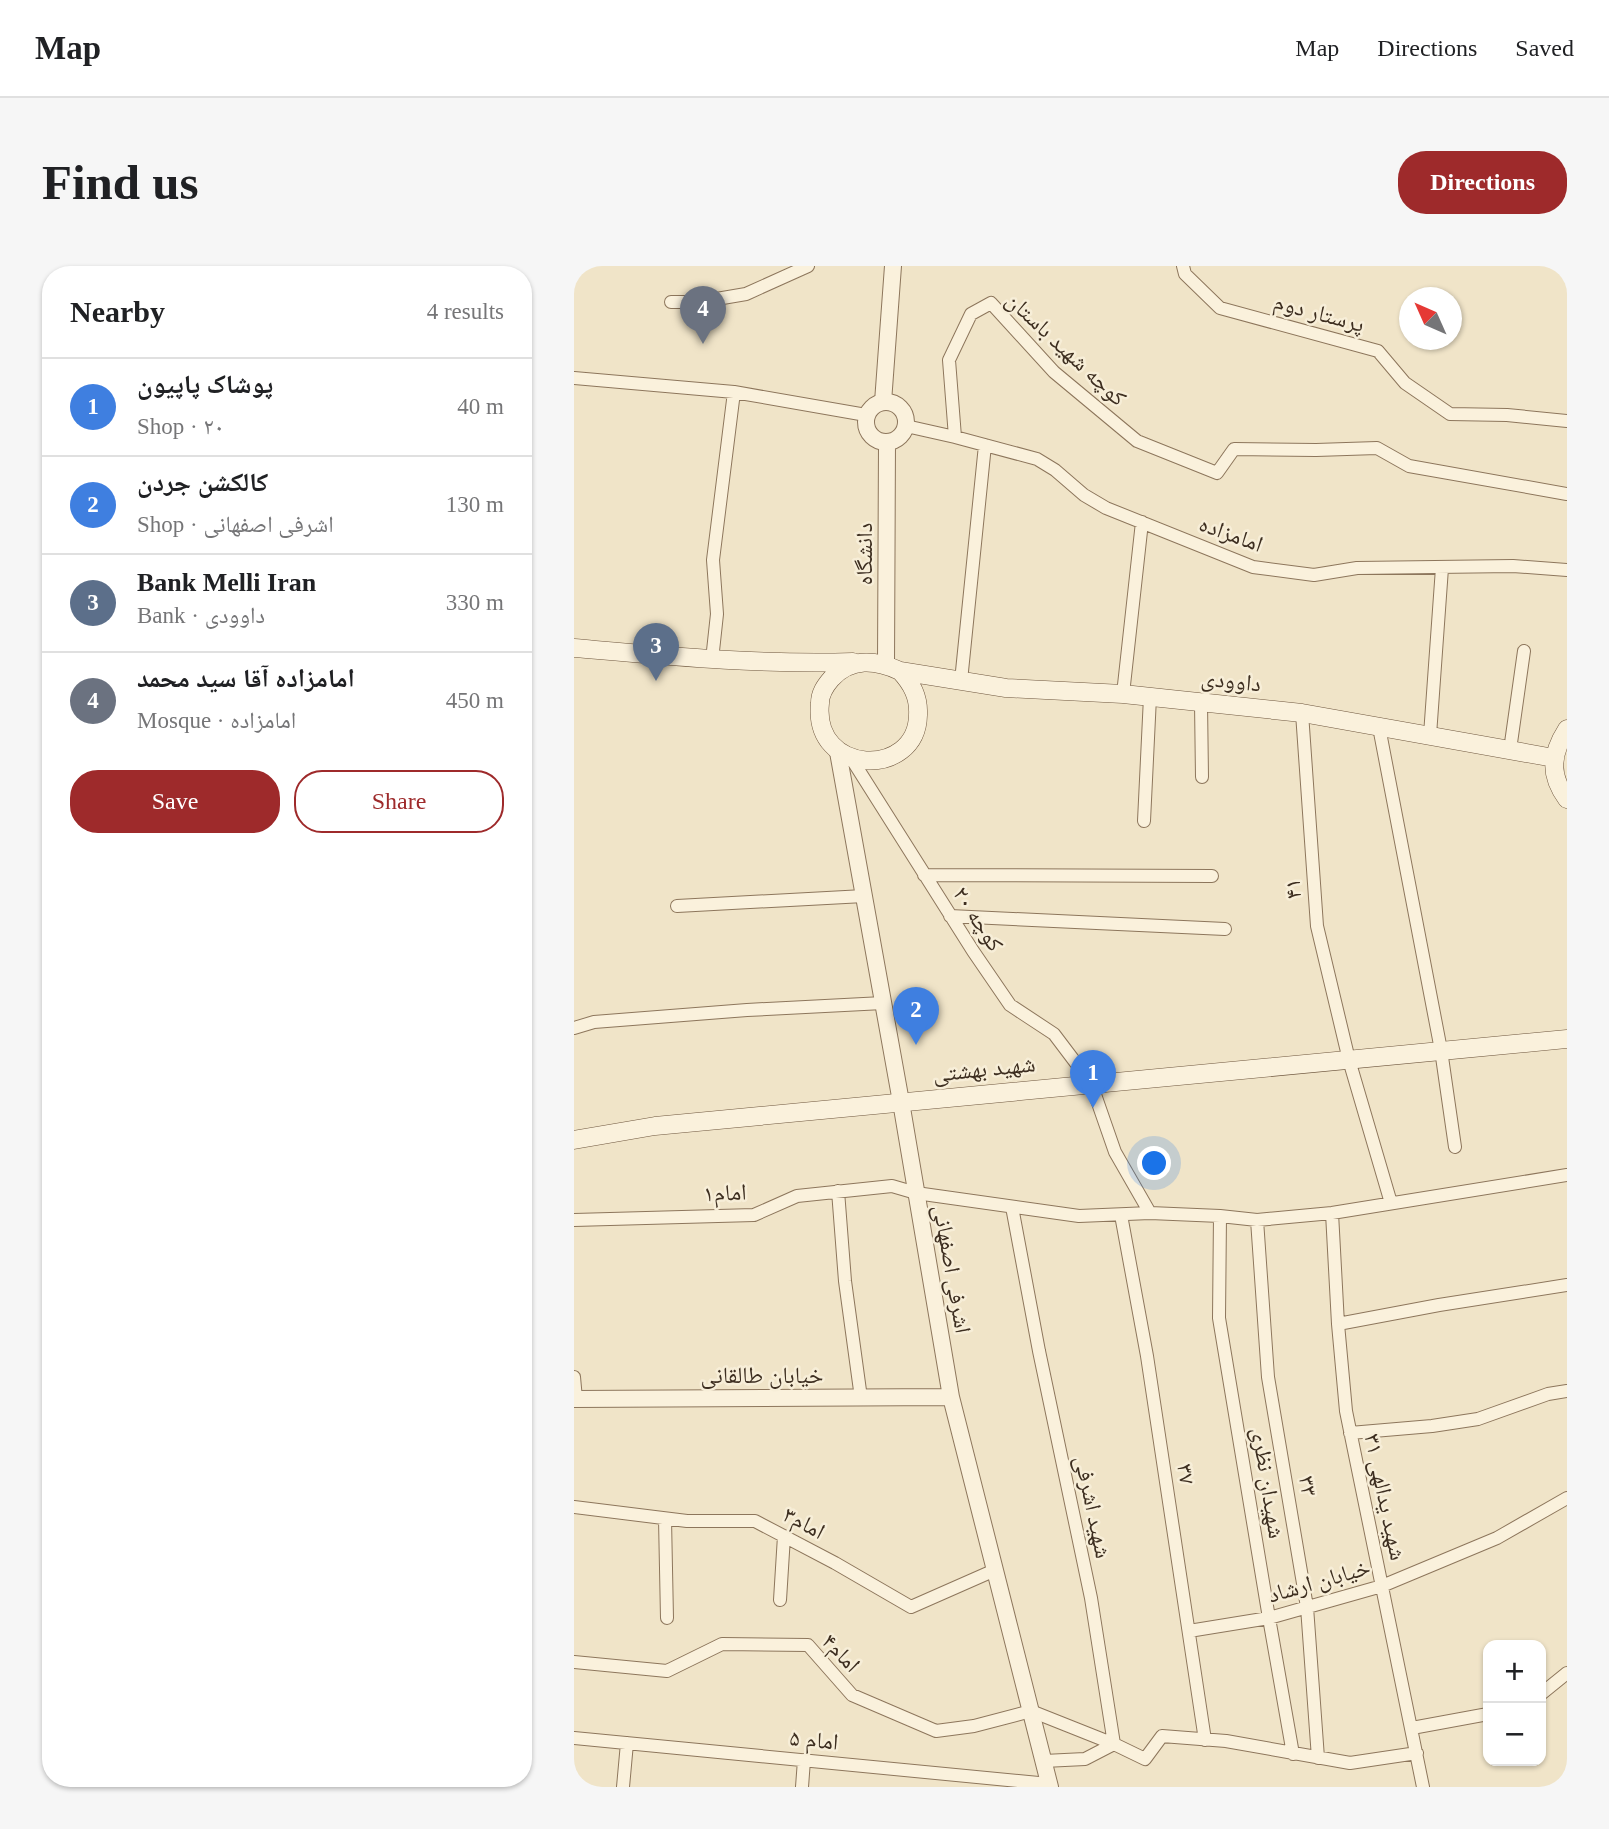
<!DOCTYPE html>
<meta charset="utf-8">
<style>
:root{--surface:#fff;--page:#f6f6f6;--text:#202124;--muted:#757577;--line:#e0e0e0;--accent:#9e2a2b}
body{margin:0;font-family:"Times New Roman","Noto Naskh Arabic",serif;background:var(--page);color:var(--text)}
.controls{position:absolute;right:21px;bottom:21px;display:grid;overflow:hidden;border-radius:14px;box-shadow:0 2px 5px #0004}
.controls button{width:63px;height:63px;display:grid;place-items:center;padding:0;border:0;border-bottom:2px solid var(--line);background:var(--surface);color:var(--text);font:35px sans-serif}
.compass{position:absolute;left:825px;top:21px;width:63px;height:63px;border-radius:50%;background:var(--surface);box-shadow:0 2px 5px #0004;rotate:315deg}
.you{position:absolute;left:581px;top:898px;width:24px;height:24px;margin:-18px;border:5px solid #fff;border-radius:50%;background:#1a73e8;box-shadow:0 0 0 10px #1a73e833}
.badge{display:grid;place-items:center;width:46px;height:46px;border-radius:50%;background:var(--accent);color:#fff;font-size:23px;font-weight:700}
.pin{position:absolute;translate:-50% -58px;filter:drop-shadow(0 2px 4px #0008)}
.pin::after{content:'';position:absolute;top:37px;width:24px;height:21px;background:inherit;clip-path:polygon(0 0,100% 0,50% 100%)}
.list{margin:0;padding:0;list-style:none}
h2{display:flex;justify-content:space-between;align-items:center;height:91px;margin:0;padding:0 28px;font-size:30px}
h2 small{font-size:23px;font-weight:400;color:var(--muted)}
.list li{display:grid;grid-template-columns:46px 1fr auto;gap:21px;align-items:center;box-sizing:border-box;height:98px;padding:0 28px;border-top:2px solid var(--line)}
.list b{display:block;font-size:26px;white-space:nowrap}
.list p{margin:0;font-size:23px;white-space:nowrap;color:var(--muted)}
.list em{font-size:23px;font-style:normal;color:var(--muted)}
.actions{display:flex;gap:14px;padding:21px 28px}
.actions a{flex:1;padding:16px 0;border:2px solid var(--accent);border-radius:28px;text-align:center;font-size:24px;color:var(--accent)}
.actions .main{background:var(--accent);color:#fff}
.map{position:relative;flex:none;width:993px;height:1521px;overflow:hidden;border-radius:28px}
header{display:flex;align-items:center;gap:42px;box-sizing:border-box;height:98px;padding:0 35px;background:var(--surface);border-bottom:2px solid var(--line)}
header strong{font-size:33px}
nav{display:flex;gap:38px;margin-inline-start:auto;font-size:24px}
.intro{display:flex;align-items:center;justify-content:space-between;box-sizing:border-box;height:168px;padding:0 42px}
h1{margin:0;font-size:49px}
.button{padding:18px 32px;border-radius:28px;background:var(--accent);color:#fff;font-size:24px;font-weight:700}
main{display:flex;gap:42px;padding:0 42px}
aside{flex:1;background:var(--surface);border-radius:28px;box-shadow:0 2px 5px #0004}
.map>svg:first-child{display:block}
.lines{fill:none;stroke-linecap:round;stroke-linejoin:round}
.minor-casing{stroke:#8d765c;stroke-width:14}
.tertiary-casing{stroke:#8d765c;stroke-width:18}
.secondary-casing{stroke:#6f573f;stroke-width:19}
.minor{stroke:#faf1dc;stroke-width:12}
.tertiary{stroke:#faf1dc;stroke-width:16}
.secondary{stroke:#faf1dc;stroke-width:18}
.labels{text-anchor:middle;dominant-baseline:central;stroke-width:5;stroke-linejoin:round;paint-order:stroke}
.street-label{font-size:23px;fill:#3d2e20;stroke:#f7eed8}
</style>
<header>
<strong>Map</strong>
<nav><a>Map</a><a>Directions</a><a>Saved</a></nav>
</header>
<div class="intro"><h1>Find us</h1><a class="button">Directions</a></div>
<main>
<aside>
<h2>Nearby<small>4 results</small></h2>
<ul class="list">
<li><span class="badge" style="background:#3f7fe0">1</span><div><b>پوشاک پاپیون</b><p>Shop · ۲۰</p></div><em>40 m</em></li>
<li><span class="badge" style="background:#3f7fe0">2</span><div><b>کالکشن جردن</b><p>Shop · اشرفی اصفهانی</p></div><em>130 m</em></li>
<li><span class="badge" style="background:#5c6f8a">3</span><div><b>Bank Melli Iran</b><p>Bank · داوودی</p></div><em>330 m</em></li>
<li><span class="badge" style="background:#6b7280">4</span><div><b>امامزاده آقا سید محمد</b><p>Mosque · امامزاده</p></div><em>450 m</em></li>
</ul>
<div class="actions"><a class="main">Save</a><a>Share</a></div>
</aside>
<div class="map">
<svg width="993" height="1521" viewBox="0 0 993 1521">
<rect width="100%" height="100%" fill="#f0e4c8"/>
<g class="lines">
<defs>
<path id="minor" d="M609,0L611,8L646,42L804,85L831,117L876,148L933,149L993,155
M97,36H125L172,28L234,0
M0,112L160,126L292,149
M332,160L381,171L463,193L481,204L510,229L532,242L679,301L740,309L783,302L939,300L993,304
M381,171L375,94L397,48L417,37L480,106L563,175L643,207L660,183L742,184L803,182L835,200L993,228
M138,394L143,348L139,294L160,126
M387,415L411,179
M549,428L568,256
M627,437L628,511
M728,447L743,660L775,794L817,937
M805,461L867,784L881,881
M856,469L868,302
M936,484L950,385
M277,492L399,685L436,739L480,768L517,817L541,886L576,947
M570,555L576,431
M350,609L638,610
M103,640L290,630
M376,650L651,663
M0,762L20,756L173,744L309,737
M264,925L271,1015L287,1132
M438,941L465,1085L517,1332L540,1478L511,1493L470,1495
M758,947L764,1058L772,1145L849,1521
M547,949L573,1090L631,1474
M646,950L645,1052L695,1352L719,1488
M0,954L180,949L223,930L318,920L342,927L505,950L576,947L646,950L683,954L758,947L993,909
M683,954L694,1111L733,1341L744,1492
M764,1058L865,1039L993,1019
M0,1111L2,1133
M776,1167L858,1160L904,1153L974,1128L993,1125
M0,1241L113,1255H181L261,1297L337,1341L421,1304
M91,1253L93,1352
M206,1334L210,1270
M615,1365L695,1352L808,1320L923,1272L993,1232
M0,1396L93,1405L148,1378L234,1379L278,1429L362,1465L400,1460L457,1445L540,1478L571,1493L588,1470L652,1475L776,1497L843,1487
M967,1428L993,1407
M838,1462L914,1448
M0,1472L475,1518
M49,1521L53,1477
M228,1521L230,1494"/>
<path id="tertiary" d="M292 156a20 20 0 1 1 40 0a20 20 0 1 1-40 0Z
M309,136L319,0
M312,399L313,177
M264,486L327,836L377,1131L476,1521
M0,1133L377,1131"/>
<path id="secondary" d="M0,382C93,390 186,399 279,396
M326,405C338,418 345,431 344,449C343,513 238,510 246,437C246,427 251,420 257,413C277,391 302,394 326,405L432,422L549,428L728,447L980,492
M993,463C977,488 975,509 993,533
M0,874L81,860L993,773"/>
</defs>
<!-- minor casing -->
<use href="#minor" class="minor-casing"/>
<!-- tertiary casing -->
<use href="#tertiary" class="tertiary-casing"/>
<!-- secondary casing -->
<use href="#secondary" class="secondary-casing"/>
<!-- minor -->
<use href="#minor" class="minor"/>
<!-- tertiary -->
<use href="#tertiary" class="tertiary"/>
<!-- secondary -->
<use href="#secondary" class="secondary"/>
</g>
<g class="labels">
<!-- street labels -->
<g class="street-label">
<text transform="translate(745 47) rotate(15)">پرستار دوم</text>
<text transform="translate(492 83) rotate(43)">کوچه شهید باستان</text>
<text transform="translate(657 268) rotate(20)">امامزاده</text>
<text transform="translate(290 288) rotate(-90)">دانشگاه</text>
<text transform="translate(657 415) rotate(6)">داوودی</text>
<text transform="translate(719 623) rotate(-94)">۴۱</text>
<text transform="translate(404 653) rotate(57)">کوچه ۲۰</text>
<text transform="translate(410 803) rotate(-6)">شهید بهشتی</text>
<text transform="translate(151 927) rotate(-3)">امام۱</text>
<text transform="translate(378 1003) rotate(80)">اشرفی اصفهانی</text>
<text x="188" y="1109">خیابان طالقانی</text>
<text transform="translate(612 1208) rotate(81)">۳۷</text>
<text transform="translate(694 1217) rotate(81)">شهیدان نظری</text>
<text transform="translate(734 1220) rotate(80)">۳۳</text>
<text transform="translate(811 1231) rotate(78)">۳۱ شهید یدالهی</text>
<text transform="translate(519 1241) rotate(78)">شهید اشرفی</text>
<text transform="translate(230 1257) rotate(28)">امام۳</text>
<text transform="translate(745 1315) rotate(-16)">خیابان ارشاد</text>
<text transform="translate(267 1387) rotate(46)">امام۴</text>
<text transform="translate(240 1474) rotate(5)">امام ۵</text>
</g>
</g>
</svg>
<div class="controls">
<button>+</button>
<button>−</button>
</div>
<svg class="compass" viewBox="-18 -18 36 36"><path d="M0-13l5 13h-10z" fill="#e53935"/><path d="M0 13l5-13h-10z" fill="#757577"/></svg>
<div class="you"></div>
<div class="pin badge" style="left:519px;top:842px;background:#3f7fe0">1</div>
<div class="pin badge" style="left:342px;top:779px;background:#3f7fe0">2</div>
<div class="pin badge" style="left:82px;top:415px;background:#5c6f8a">3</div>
<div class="pin badge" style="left:129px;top:78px;background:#6b7280">4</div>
</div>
</main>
